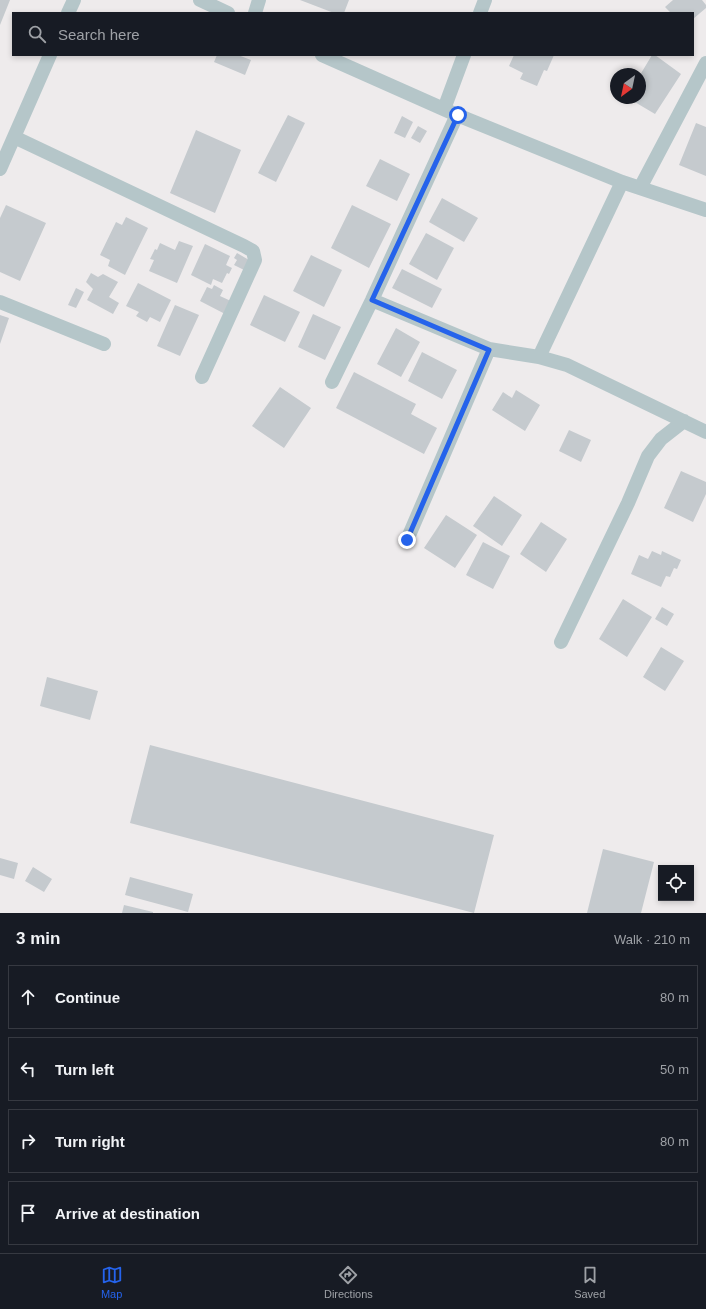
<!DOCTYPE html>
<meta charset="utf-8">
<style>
:root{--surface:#171b24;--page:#20242c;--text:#f1f3f6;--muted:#9ea1a6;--line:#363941;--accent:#2563eb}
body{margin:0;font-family:Helvetica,sans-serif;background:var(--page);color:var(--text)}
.controls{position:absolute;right:12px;bottom:12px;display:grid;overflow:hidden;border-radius:0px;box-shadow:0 2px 6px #0003}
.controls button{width:36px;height:36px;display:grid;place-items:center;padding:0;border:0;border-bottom:1px solid var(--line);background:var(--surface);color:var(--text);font:20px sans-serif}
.compass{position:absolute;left:610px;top:68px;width:36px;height:36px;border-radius:50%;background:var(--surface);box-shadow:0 2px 6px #0003;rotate:213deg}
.stop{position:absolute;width:12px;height:12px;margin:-9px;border:3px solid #2563eb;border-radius:50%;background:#fff}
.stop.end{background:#2563eb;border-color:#fff;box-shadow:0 1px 4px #0008}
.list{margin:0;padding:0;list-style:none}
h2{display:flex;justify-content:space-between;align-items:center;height:52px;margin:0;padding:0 16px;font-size:17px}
h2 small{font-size:13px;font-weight:400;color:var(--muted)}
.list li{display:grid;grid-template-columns:26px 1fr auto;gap:12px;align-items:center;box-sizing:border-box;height:64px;margin:0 8px 8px;padding:0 8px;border:1px solid var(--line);border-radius:0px}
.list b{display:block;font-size:15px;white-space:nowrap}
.list em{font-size:13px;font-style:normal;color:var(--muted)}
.icon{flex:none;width:22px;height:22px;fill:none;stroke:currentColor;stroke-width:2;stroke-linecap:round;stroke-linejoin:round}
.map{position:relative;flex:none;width:706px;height:913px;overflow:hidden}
.search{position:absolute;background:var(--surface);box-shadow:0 2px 6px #0003;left:12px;right:12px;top:12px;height:44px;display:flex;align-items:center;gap:10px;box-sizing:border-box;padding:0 14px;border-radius:0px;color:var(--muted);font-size:15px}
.sheet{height:340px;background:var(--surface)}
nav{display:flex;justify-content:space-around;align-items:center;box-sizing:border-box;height:56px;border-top:1px solid var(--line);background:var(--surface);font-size:11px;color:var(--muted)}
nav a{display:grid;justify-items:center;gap:2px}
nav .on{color:var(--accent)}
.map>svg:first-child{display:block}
.building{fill:#c5cace}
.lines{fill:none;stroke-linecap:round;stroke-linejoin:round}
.street{stroke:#b5c6c9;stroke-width:14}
.route{stroke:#2563eb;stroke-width:5}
</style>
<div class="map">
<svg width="706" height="913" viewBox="0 0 706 913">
<rect width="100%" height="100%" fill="#eeebec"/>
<!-- building -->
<path class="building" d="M0,0H10L0,25Z
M300,0H349L344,13H334Z
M673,0H702L706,5V8L693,19V13H671L665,7Z
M217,55H238L251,60L245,75L214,62Z
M514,55H554L547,71L544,70L537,86L520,79L523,73L509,66Z
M652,55H655L681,74L655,114L628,98H640V75Z
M288,115L305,123L276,182L258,173Z
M402,116L413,122L405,138L394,133Z
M696,123L706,127V176L679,165Z
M418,126L427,131L420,143L411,138Z
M196,130L241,150L215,213L170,193Z
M380,159L410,174L397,201L366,186Z
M442,198L478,218L464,242L429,222Z
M6,205L46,223L20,281L0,272V218Z
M352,205L391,224L369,268L331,248Z
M126,217L148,228L125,275L108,266L110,260L100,255L116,222L122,225Z
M426,233L454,248L437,280L409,264Z
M179,241L193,246L177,283L149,271L154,260L150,259L155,249L157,250L160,243L175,250Z
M205,244L230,256L226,265L232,268L229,274L227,273L222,283L213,279L211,285L191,275Z
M237,253L249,260L244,270L234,265L237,260L234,258Z
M311,255L342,270L324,307L293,291Z
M402,269L442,289L432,308L392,288Z
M91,273L98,277L103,274L118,282L109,297L119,303L113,314L87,300L93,289L86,282Z
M138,283L171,300L160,322L150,317L147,322L136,316L139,312L126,306Z
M214,285L223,290L220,296L233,302L227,315L200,301L207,287L212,289Z
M76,288L84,292L76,308L68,305Z
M264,295L300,312L285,342L250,325Z
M175,305L199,315L180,356L157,346Z
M313,314L341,327L325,360L298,347Z
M0,315L9,318L0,344Z
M396,328L420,342L401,377L377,364Z
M422,352L457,370L442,399L408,381Z
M354,372L416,404L411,414L437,428L424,454L336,408Z
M280,387L311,408L284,448L252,426Z
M516,390L540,405L525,431L492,410L503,392L512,398Z
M569,430L591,440L581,462L559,451Z
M681,471L706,482V494L693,522L664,508Z
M494,496L522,515L502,546L473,526Z
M446,515L477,535L455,568L424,548Z
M541,522L567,539L546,572L520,554Z
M483,542L510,556L493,589L466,575Z
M652,551L661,555L662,551L681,560L677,569L674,568L670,577L666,576L661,587L631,574L639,555L648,559Z
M623,599L652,617L627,657L599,639Z
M662,607L674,614L667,626L655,619Z
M661,647L684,661L665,691L643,677Z
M47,677L98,691L90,720L40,706Z
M150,745L494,835L474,913L130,823Z
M603,849L654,862L641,913H587Z
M0,858L18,863L14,879L0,875Z
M33,867L52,879L44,892L25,881Z
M130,877L193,894L188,912L125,895Z
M124,905L153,912V913H122Z"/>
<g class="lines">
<!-- street -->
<path class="street" d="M200,0L228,13
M68,13L74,0
M255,13L259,0
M480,13L485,0
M322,55L457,115L622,182L706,210
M444,109L464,55
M14,137L244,246L253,251L255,260L202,377
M0,169L50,55
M640,188L706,63
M372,300L489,349L539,357L567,365L706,432
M0,302L104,344
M539,357L622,182
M332,382L372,300L457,115
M407,540L489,349
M561,642L628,503L648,456L661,439L684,421"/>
</g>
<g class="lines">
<!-- route -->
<path class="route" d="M407,540L489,350L372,300L458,115"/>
</g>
</svg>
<div class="controls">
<button><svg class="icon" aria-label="locate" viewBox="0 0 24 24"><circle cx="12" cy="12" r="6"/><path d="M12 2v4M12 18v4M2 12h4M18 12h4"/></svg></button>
</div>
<svg class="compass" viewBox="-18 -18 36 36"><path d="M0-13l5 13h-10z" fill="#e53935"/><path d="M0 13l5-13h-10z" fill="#9ea1a6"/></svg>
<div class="stop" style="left:458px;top:115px"></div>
<div class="stop end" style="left:407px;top:540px"></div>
<div class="search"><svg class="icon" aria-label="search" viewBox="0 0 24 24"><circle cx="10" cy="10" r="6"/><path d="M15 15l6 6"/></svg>Search here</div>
</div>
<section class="sheet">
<h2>3 min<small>Walk · 210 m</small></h2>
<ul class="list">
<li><svg class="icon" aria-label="ahead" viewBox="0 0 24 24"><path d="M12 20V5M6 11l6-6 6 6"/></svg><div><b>Continue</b></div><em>80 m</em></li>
<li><svg class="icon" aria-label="left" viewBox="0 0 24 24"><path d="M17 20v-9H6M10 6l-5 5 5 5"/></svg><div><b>Turn left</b></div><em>50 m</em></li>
<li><svg class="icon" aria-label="right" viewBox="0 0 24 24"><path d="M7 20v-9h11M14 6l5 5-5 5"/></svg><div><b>Turn right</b></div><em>80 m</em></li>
<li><svg class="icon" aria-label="arrive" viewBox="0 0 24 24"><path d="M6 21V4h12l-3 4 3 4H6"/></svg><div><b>Arrive at destination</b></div></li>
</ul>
</section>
<nav>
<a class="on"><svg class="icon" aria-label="map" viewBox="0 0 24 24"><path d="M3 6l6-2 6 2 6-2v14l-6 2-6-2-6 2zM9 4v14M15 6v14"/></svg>Map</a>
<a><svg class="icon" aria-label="directions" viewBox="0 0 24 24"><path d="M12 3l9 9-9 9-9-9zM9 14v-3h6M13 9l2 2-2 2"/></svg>Directions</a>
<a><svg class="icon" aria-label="saved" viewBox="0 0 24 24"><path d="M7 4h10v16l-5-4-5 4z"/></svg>Saved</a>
</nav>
